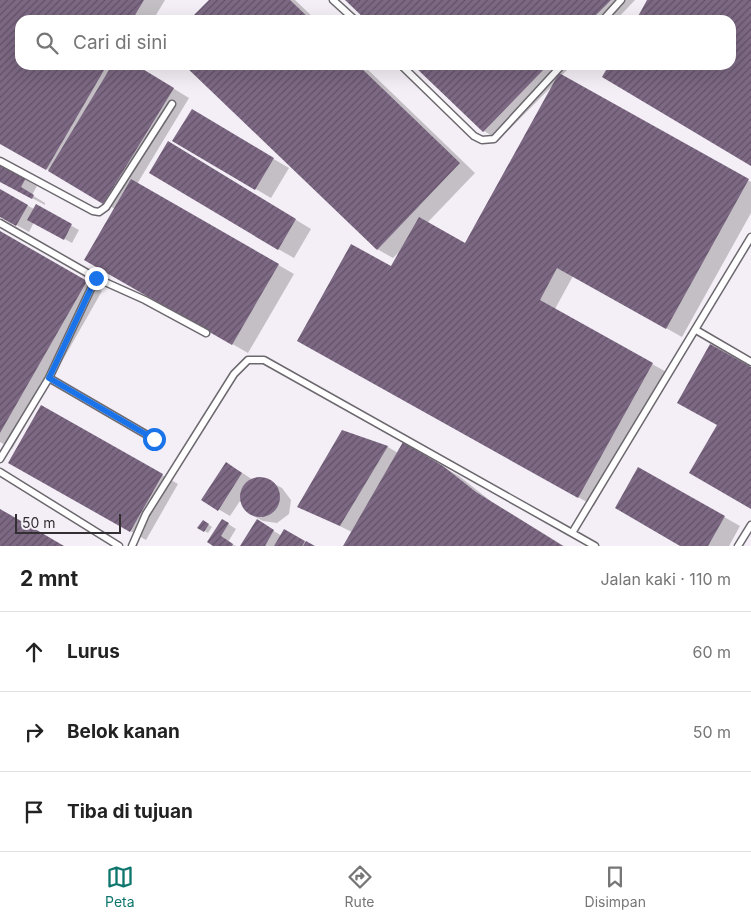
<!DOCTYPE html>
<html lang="id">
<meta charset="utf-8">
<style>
:root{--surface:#fff;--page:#f6f6f6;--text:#222;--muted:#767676;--line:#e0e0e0;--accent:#0f766e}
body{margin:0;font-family:Inter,sans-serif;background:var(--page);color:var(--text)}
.scale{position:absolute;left:15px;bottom:12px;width:106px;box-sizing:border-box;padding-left:5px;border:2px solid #312f32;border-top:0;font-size:14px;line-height:18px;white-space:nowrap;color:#312f32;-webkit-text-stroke:4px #f4eff6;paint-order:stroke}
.stop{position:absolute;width:15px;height:15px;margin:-11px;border:4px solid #1a73e8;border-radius:50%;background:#fff}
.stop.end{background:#1a73e8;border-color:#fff;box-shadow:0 1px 5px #0008}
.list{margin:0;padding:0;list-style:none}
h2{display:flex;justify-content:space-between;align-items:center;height:65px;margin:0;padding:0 20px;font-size:21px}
h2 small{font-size:16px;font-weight:400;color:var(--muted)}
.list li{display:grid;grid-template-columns:32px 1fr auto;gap:15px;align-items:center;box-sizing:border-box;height:80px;padding:0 20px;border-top:1px solid var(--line)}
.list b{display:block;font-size:19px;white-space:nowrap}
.list em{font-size:16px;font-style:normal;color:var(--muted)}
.icon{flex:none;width:28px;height:28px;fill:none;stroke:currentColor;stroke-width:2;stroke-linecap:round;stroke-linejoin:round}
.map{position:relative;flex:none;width:751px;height:546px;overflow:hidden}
.search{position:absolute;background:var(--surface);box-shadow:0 5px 20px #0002;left:15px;right:15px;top:15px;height:55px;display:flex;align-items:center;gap:12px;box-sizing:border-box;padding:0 18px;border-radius:15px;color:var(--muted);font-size:19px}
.sheet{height:305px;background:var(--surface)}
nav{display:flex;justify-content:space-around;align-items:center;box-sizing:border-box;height:70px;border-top:1px solid var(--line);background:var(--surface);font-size:14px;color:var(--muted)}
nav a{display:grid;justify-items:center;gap:2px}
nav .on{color:var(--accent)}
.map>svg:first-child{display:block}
.shadow{fill:#0003}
.building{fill:url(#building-hatch)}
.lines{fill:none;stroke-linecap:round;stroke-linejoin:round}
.lane-casing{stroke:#6c686e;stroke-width:9}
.lane{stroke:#fff;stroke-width:6}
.route{stroke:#1a73e8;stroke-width:6}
</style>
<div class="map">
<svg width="751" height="546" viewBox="0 0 751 546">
<defs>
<pattern id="building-hatch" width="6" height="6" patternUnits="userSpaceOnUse" patternTransform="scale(1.25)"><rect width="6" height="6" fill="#7d6984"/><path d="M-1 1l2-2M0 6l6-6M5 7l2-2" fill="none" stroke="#625267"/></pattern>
</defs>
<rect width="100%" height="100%" fill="#f4eff6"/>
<!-- shadow -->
<path class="shadow" d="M0,0H165L153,20H20V65H135L189,98L137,184L294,274L248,353L86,260L115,209L0,142Z
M210,0H295L316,20H191Z
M347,0H635L616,20H368Z
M186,65H363L475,173L427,223L465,244L554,84L499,140L484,131L415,65H572L561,76L751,182V213L682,337L573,276L555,309L668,373L594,506L299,341L392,268L401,250L393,258L377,249Z
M192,111L289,168L271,198L174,141Z
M184,152L311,229L294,258L278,249Z
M0,165L37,186L32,195L45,203V205L0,181Z
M0,191L34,209L36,206L79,230L72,243L34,222L29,232L0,216Z
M0,232L102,291L12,449L0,442Z
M41,407L178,484L146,540L10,463Z
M342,432L388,447L398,453L403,444L459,476L492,502L564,546H344L352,532L298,506Z
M638,468L740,526L729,546H682Z
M238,470L253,480L269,481L282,488L291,500L289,514L277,523L263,521L250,514L240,501L230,516L218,509Z
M222,520L236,529L228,542L236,546H215Z
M203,521L212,527L208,533L199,527Z
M257,521L282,536L285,531L313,546H242Z"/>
<!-- building -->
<path class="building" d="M0,0H144L132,20H20V65H107L46,170L0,144Z
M209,0H290L311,20H189Z
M345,0H611L591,20H366Z
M647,0H751V166L602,77L609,65H731V20H636Z
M112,65H136L174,88L103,204L48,171Z
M184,65H358L460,163L377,250Z
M413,65H548L483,132Z
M559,73L749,179L666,329L557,268L540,300L653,363L578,498L297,341L351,244L391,266L419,217L465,243Z
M192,109L274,158L255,190L172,141Z
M168,141L296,219L278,250L149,173Z
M0,163L26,178L21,187L34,195L32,199L0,182Z
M131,179L279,264L232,345L84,260Z
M0,189L28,205L16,226L0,217Z
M36,204L72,224L64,240L27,220Z
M0,231L87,281L0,433Z
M710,344L751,367V509L689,473L717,425L677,403Z
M41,405L163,474L130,532L8,463Z
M342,430L388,446L340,526L297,507Z
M403,442L443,466L476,492L563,546H343Z
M226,462L242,473L218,511L201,500Z
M638,467L725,516L708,546H680L615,508Z
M240 497a20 20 0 1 1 40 0a20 20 0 1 1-40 0Z
M0,509L35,529L64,546H0Z
M222,519L229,523L221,536L233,544L232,546H213L207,542Z
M257,519L274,530L265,546H240Z
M203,520L209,524L204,532L197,528Z
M284,529L305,541L302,546H274Z
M306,541L315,546H303Z"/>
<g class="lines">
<defs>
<path id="lane" d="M333,0L355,20
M603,20L621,0
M401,65L474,136L482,140L494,139L562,65
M0,161L93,211L99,212L106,207L172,104
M0,223L96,278L145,300L206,333
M696,330L751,362
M49,378L154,439
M0,459L49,378L96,278
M0,472L119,546
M572,533L595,546
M132,546L146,514L234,374L248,360H264L572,533L751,237
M738,546L751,525"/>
</defs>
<!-- lane casing -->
<use href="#lane" class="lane-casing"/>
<!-- lane -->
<use href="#lane" class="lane"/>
</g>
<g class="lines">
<!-- route -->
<path class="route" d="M96,278L49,378L154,439"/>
</g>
</svg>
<div class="scale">50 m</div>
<div class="stop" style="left:154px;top:439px"></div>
<div class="stop end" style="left:96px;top:278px"></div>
<div class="search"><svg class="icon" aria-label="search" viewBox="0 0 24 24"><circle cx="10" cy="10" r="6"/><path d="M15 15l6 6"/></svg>Cari di sini</div>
</div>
<section class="sheet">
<h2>2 mnt<small>Jalan kaki · 110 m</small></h2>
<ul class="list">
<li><svg class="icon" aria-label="ahead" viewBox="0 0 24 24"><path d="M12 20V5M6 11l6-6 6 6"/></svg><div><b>Lurus</b></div><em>60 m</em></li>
<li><svg class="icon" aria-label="right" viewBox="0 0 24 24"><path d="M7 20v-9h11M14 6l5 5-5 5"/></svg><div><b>Belok kanan</b></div><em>50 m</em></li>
<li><svg class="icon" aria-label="arrive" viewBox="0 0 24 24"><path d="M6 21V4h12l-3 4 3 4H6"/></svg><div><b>Tiba di tujuan</b></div></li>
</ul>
</section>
<nav>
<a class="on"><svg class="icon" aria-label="map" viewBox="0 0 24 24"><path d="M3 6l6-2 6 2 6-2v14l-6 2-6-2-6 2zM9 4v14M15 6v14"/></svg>Peta</a>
<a><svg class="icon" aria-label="directions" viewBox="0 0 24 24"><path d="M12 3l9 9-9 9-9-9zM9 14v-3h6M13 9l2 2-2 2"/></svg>Rute</a>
<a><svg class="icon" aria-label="saved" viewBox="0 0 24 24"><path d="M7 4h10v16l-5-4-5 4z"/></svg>Disimpan</a>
</nav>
